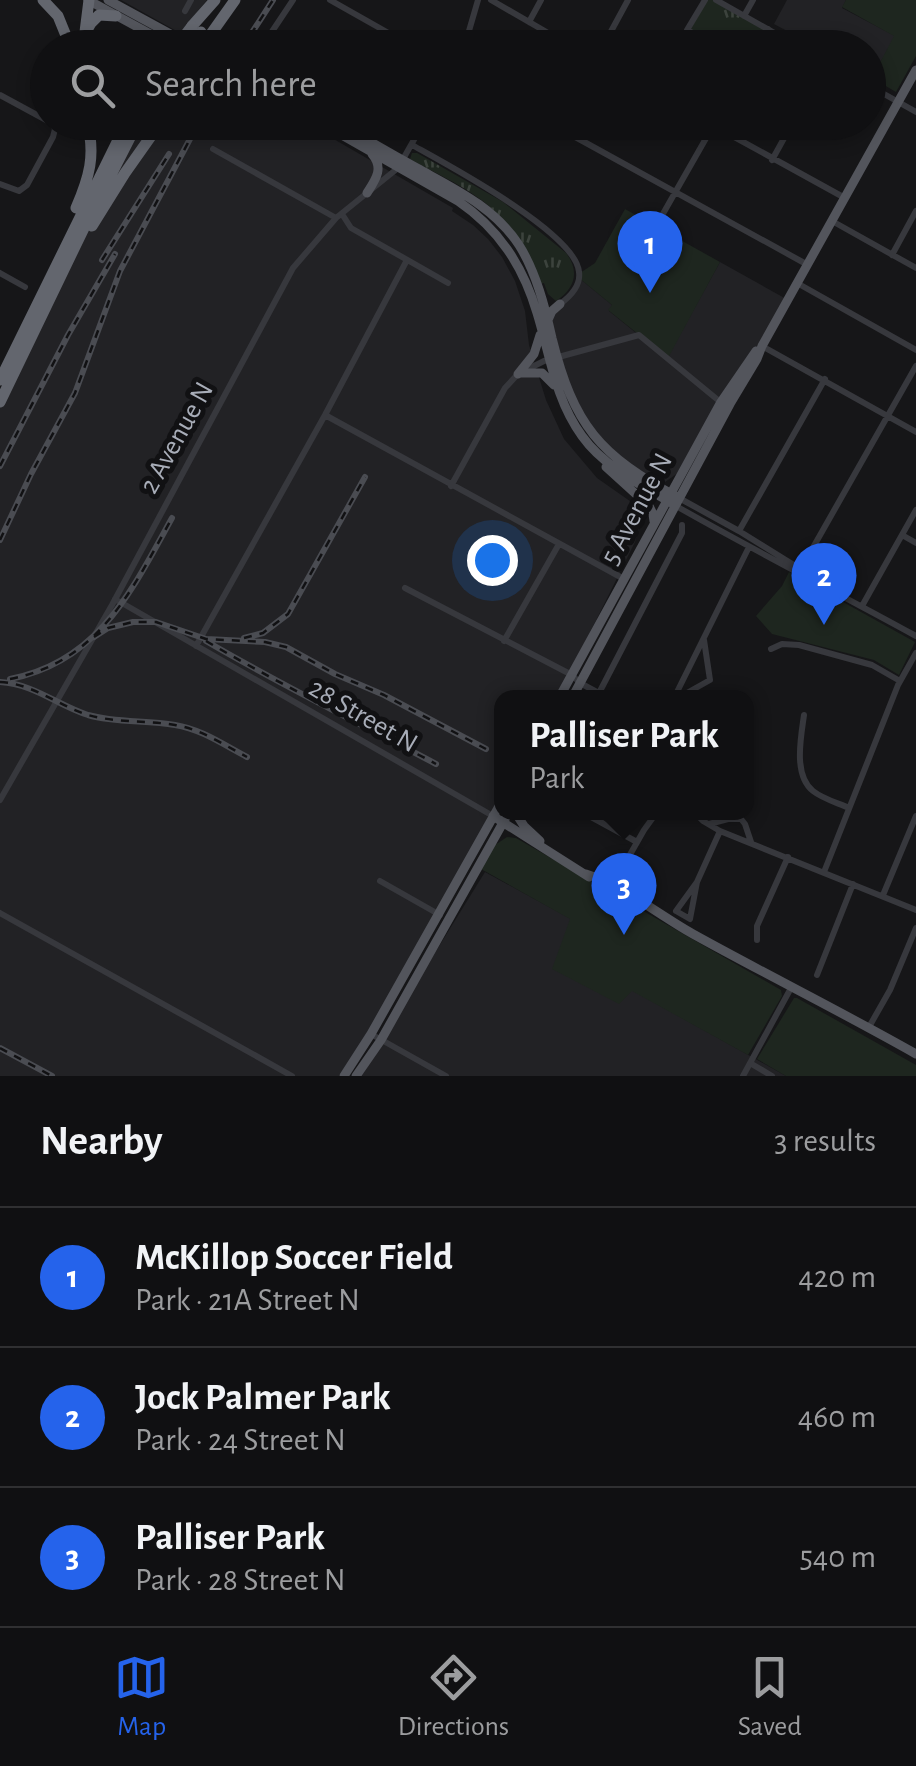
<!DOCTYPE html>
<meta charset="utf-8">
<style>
:root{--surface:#101012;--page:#1e1e20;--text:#f1f3f6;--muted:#9c9d9f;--line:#303032;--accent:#2563eb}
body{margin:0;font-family:"Alegreya Sans",sans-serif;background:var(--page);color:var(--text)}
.you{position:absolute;left:492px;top:560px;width:35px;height:35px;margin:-25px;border:8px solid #fff;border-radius:50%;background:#1a73e8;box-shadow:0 0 0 15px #1a73e833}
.badge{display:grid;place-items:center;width:65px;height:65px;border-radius:50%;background:var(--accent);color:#fff;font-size:32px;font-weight:700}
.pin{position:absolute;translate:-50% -82px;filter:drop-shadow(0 2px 5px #0008)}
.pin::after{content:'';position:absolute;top:52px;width:35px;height:30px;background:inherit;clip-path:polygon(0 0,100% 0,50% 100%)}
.popup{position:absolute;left:494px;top:690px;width:260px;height:130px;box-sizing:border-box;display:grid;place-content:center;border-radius:20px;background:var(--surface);filter:drop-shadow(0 2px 8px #0005);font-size:32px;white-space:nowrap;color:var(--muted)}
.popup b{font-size:38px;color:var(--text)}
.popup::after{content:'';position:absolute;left:50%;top:100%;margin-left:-20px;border:20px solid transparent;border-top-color:var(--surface)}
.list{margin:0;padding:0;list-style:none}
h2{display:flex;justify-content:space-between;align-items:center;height:130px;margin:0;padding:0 40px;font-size:42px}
h2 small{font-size:32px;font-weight:400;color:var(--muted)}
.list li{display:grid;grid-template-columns:65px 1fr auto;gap:30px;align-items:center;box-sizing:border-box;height:140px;padding:0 40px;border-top:2px solid var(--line)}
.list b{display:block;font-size:38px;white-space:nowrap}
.list p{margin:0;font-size:32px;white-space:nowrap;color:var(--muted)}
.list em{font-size:32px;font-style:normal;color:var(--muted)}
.icon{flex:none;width:55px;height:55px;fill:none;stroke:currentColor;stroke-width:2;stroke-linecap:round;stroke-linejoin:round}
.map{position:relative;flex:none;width:916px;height:1076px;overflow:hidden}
.search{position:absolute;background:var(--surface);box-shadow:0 5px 15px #0003;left:30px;right:30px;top:30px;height:110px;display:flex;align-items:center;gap:25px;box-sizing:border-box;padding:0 35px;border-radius:55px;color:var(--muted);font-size:38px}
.sheet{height:550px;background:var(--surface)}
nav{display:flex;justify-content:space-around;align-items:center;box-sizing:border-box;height:140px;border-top:2px solid var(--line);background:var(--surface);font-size:28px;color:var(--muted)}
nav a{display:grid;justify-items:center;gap:5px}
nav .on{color:var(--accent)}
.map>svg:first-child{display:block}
.built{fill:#222225}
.grass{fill:url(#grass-tufts)}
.park{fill:#1e261f}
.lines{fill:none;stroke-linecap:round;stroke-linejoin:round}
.minor{stroke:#37383d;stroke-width:6}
.major{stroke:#53555c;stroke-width:9}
.highway{stroke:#63666e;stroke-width:11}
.rail-casing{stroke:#4a4c52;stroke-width:6}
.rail{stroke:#111113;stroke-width:2.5;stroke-dasharray:8;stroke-linecap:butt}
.highway-bridge{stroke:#63666e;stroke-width:11}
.labels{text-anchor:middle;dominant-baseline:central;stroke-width:10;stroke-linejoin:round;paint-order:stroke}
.street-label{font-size:28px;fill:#a8adb8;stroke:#111113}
</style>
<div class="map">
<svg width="916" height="1076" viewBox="0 0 916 1076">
<defs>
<pattern id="grass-tufts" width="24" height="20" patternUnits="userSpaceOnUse" patternTransform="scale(2.5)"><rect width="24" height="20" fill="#1e261f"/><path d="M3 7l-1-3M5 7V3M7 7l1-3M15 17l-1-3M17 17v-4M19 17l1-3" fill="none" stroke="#3c433d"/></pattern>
</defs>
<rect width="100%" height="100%" fill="#161618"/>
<!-- built -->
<path class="built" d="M121,0H207L180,33Z
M787,0H846L842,8L895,36L872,78L869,76L868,48L817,47L774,24Z
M138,123H306L453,208L452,211L473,225L488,239L502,257L515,281L525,311L529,345L546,400L564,439L597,478L637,506L642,519L635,542L558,697L502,698L501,802L378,1018L339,1076H0V402Z
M720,262L788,300L678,473L665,482L649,481L617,459L575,408L550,315L572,294L579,278L612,305L609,311L667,358Z
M485,872L571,919L553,969L632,990L786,1076H356L381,1040Z"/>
<!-- grass -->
<path class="grass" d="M705,0H716L768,29L758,48L720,47L687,30Z
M412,153H417L503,202L566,253C580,271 575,289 556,301L548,294L544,283L540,284C529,263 519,239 504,221C480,192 442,177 410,159Z"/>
<!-- park -->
<path class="park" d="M846,0H916V56L896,92L872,78L894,36L842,7Z
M625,209L720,262L668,358L608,310L612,305L579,278L580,273L595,263Z
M789,572L915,642L899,675L874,660L772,634L756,616L782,586Z
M507,837L516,838L781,990L782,996L748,1055L632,991L619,1004L552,969L570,919L481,869L495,845Z
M794,998H797L916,1065V1076H786L757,1059Z"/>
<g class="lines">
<!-- minor -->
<path class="minor" d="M330,0L415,48
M491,0L574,48
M705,0L687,30L720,48
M716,0L801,48
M185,11L191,0
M744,16L753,0
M529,22L541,0
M261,48L293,0
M464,48L478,0
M602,48L628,0
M758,48L768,29
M868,85L916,112
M0,95L48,121
M548,122L808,265
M707,122L845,198
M412,145C446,164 576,233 579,272C581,286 571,296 560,304
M213,149L336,218
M772,160L793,122
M0,184L19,191L27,185L53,137L55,129L51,122
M342,214L351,228L448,283
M832,221L916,268
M656,226L713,126
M892,255L916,211
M0,273L25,287
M797,283L916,350
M762,346L916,432
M325,415L624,579
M451,486L505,388L518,374L544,361L639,335L724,405
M679,498L739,531L818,580
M676,506C755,551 836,592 916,636
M739,531L825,379
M902,535L916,543
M798,574L916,366
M405,588L572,675L580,683L608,698
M115,599L493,816
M862,606L916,510
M504,641L559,544
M196,646L325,415L407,260
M771,649L782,644L799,645L872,665L900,681
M599,693L682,533V525
M674,698L749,547
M678,698L710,680L704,640
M804,715C801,737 793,775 813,791C823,799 838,803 849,808
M0,800L112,605L293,268L336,218L398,168L424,122
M582,812L637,842
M694,812L703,821L720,831L916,910
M709,824L728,819H741L745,824L751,842
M824,872L898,685L916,653
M380,881L440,915
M605,881L614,878L619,874L644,830L657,812
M697,882L676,911L690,919L697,882L720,831
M883,895L916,816
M0,913L292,1076
M757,940V926L788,857
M817,975L853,884
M869,1027L890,990L916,928
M371,1034L446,1076
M750,1063L772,1076
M743,1076L791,988"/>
<!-- major -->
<path class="major" d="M88,0L176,48
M108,0L185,42
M319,122L458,201C499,229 523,266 537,313C550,355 555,399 582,436C604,467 643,486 675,505
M337,122C364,138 390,153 417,168C455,189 494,207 519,245C536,272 545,307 552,338C574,426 599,455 679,498
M367,193C376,179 384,168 372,154
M548,320L552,311L560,304
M521,373H542L554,385
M518,374L534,354L540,335
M606,467L649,506L653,514L654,521
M559,698L721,402L756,351
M572,698L730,404L757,359L762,346L916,70
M515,812L524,826L540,841
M493,816L589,877
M586,874C624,886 659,915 693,934C767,975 842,1012 916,1054
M344,1076L371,1034L502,801
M356,1076L381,1040L509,812"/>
<!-- highway -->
<path class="highway" d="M43,0L58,16L71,48
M192,26L215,0
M87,30L91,23L99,15L116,16
M83,48L89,0
M201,48L235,0
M76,208C89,178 96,155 87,122
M92,226L125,173L161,122
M0,380L121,134
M0,402L84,228L138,122"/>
<defs>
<path id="rail" d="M242,48L273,0
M102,260L169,154
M0,466L68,335L115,254
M0,540L31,474L75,393L120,271L199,122
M94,637L108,628L133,622H156L206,639L265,642L286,647L335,674L384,695L486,749
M244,638L263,633L288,614L365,477
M206,641C281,685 359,723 436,764
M10,679C99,662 132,590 172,518
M0,682C34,684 57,705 88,715C116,723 146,720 175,725C201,729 224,745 247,757
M0,1048L52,1076"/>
</defs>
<!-- rail casing -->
<use href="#rail" class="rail-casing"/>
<!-- rail -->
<use href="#rail" class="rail"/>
<!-- highway-bridge -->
<path class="highway-bridge" d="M175,48L192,26
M188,48L201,32
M121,134L128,122"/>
</g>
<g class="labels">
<!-- street labels -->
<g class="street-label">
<text transform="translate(177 438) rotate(-61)">2 Avenue N</text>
<text transform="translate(637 509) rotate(-62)">5 Avenue N</text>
<text transform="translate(363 716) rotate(30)">28 Street N</text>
</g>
</g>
</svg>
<div class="you"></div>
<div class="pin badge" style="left:650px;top:293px">1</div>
<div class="pin badge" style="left:824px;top:625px">2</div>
<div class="pin badge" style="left:624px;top:935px">3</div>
<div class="popup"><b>Palliser Park</b>Park</div>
<div class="search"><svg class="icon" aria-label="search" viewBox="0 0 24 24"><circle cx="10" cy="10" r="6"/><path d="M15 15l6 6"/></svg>Search here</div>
</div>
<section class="sheet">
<h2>Nearby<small>3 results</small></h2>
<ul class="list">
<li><span class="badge">1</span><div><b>McKillop Soccer Field</b><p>Park · 21A Street N</p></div><em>420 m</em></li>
<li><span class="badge">2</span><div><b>Jock Palmer Park</b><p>Park · 24 Street N</p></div><em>460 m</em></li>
<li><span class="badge">3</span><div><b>Palliser Park</b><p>Park · 28 Street N</p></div><em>540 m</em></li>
</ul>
</section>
<nav>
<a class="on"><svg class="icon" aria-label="map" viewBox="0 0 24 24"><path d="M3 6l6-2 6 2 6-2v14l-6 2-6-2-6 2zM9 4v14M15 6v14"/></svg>Map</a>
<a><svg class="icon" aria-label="directions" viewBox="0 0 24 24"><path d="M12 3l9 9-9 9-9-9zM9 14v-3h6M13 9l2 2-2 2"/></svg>Directions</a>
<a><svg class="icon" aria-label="saved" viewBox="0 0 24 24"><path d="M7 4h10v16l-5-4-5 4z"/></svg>Saved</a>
</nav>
